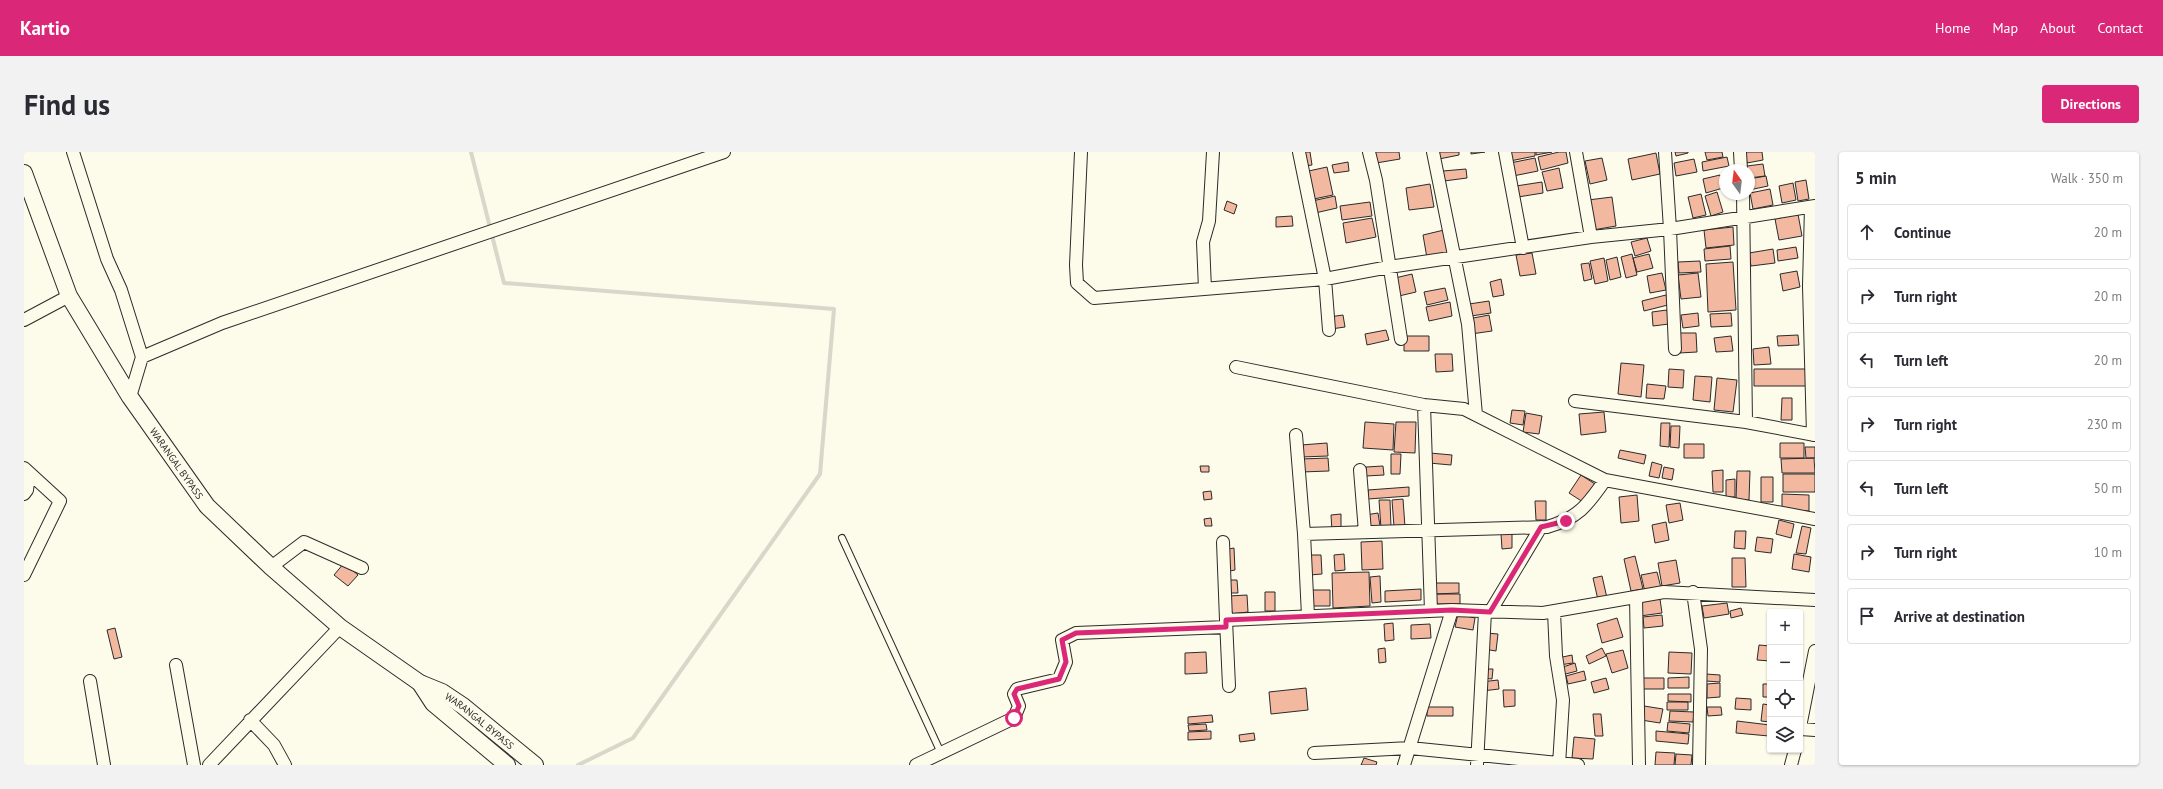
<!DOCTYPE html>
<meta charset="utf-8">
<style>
:root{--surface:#fff;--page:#f2f2f3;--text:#2b2b33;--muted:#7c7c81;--line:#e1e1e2;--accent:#db2777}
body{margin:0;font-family:"PT Sans",sans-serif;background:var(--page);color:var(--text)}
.controls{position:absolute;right:12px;bottom:12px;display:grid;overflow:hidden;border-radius:4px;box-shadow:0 1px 3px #0004}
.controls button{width:36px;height:36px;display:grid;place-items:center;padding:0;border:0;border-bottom:1px solid var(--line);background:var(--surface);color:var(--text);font:20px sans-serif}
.compass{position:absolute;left:1695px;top:12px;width:36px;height:36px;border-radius:50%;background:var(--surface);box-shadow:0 1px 3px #0004;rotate:346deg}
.stop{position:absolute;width:12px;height:12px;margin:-9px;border:3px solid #db2777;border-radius:50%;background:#fff}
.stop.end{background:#db2777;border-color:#fff;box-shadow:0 1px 4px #0008}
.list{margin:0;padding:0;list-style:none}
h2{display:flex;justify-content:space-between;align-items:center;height:52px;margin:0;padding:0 16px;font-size:17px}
h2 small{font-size:13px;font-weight:400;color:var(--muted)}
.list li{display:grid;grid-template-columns:26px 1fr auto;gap:12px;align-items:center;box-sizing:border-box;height:56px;margin:0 8px 8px;padding:0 8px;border:1px solid var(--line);border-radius:4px}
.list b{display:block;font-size:15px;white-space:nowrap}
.list em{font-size:13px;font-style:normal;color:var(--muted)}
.icon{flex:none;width:22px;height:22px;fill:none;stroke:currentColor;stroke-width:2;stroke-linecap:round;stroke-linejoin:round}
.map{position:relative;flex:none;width:1791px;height:613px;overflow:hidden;border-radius:4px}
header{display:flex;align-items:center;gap:24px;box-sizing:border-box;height:56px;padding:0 20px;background:var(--accent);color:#fff}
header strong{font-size:19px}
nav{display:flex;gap:22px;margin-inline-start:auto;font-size:14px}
.intro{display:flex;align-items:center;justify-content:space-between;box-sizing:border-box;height:96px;padding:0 24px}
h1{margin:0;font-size:28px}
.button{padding:10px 18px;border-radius:4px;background:var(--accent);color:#fff;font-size:14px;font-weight:700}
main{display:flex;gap:24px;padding:0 24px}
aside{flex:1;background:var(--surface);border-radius:4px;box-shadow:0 1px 3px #0004}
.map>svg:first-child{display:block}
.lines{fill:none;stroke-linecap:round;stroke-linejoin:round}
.stream{stroke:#d8d7c9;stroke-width:4}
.building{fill:#f2b8a0;stroke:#2b2b2b}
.lane-casing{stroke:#2b2b2b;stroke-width:8}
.street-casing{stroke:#2b2b2b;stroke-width:14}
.secondary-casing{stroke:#2b2b2b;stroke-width:18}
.lane{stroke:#fdfbea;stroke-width:6}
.street{stroke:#fdfbea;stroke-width:12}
.secondary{stroke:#fdfbea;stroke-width:16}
.route{stroke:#db2777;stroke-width:5}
.labels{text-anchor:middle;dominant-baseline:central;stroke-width:3;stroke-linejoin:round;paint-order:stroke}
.street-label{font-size:10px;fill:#2b2b2b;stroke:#fdfbea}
</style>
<header>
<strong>Kartio</strong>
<nav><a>Home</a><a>Map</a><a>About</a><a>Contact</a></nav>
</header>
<div class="intro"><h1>Find us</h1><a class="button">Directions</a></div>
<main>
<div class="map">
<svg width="1791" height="613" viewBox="0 0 1791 613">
<rect width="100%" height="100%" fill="#fdfbea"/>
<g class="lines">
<!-- stream -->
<path class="stream" d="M447,0L480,131L810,157L796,322L609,586L554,613"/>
</g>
<!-- building -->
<path class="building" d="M1278,0H1286L1288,13L1281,14Z
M1350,0H1375L1376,7L1352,11Z
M1414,0H1435V3L1415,7Z
M1447,0H1461L1447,2Z
M1484,0H1511V4L1486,9Z
M1512,0H1528L1512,3Z
M1535,0H1542L1544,11L1517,18L1514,5Z
M1651,0H1664V1L1652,4Z
M1681,0H1698L1699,5L1683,8Z
M1721,0H1738L1739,8L1723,11Z
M1632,1L1636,22L1608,28L1604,7Z
M1703,5L1705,14L1679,19L1678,10Z
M1511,6L1514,19L1489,24L1486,11Z
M1578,6L1583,28L1566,32L1561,9Z
M1670,7L1673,20L1652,24L1650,11Z
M1324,10L1325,19L1310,21L1308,13Z
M1739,12L1741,24L1725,26L1723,14Z
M1303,15L1309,43L1285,48L1280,20Z
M1535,16L1539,36L1523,39L1518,20Z
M1442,17L1443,26L1420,29L1419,19Z
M1696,23L1699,36L1682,41L1679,27Z
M1742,24L1744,34L1725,38V27Z
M1782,28L1785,47L1774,49L1771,30Z
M1518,30L1519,41L1494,45L1492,34Z
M1769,31L1772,48L1758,51L1755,34Z
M1406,32L1410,55L1385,58L1382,36Z
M1746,37L1749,53L1729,57L1726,41Z
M1693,40L1699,60L1687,64L1681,44Z
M1677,42L1682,63L1669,66L1664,45Z
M1311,44L1313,56L1291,61L1288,49Z
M1588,45L1592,74L1569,78L1564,48Z
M1203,49L1213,53L1210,62L1200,58Z
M1346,50L1348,64L1318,68L1316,54Z
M1774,62L1778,84L1755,88L1751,67Z
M1268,64L1269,74L1252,75V65Z
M1348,66L1352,85L1322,91L1319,71Z
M1709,75L1710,93L1682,96L1680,78Z
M1420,78L1425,101L1403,106L1399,83Z
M1623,86L1627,99L1611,104L1607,90Z
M1706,94L1707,107L1681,109L1680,97Z
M1772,95L1774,106L1754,109L1753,98Z
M1749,97L1751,111L1727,114L1725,101Z
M1508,101L1512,122L1496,124L1492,103Z
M1608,102L1613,123L1602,126L1597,105Z
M1625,102L1629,116L1613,120L1609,106Z
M1593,105L1597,125L1586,128L1582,108Z
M1580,106L1584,129L1571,132L1566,109Z
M1676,109L1677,120L1655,121L1654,110Z
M1709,110L1712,158L1684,160L1682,112Z
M1565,111L1568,127L1560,129L1557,112Z
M1773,119L1776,135L1759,139L1756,122Z
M1638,121L1642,138L1626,141L1623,124Z
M1674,121L1677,145L1657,147L1654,123Z
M1388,122L1392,140L1375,144L1371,126Z
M1477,127L1480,143L1469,145L1466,130Z
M1421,136L1424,148L1403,153L1400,140Z
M1642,143L1644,153L1620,159L1618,149Z
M1465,149L1467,161L1447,164L1445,152Z
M1426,150L1428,164L1405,169L1402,155Z
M1643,158L1645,172L1629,174L1628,160Z
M1674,161L1675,174L1659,176L1657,163Z
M1707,161L1708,174L1687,175L1686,162Z
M1319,163L1321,175L1307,177L1305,165Z
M1465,163L1468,179L1447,182L1444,167Z
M1362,178L1365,188L1343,193L1341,182Z
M1655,181H1672L1673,200L1655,201Z
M1774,183L1775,193L1754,194L1753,184Z
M1380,184H1405V199H1380Z
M1707,184L1709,199L1692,200L1690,186Z
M1745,195L1747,212L1730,213L1729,197Z
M1411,202H1428L1429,219L1412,220Z
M1597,211L1620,213L1617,245L1594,242Z
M1645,217L1660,218L1659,236L1644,235Z
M1730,217H1783V234H1730Z
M1671,224L1688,225L1686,250L1669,248Z
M1693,226L1713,228L1709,260L1690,258Z
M1623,232L1642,234L1640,247L1622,246Z
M1758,246H1768V268H1757Z
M1488,258L1501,259L1499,273L1486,271Z
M1580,260L1582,280L1557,283L1555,262Z
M1502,261L1518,264L1515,282L1499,280Z
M1341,270L1370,272L1369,298L1339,296Z
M1372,270H1392L1391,301L1370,300Z
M1637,271H1646L1645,295L1636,294Z
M1647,274H1656L1655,296L1646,295Z
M1303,291L1304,304L1277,305V293Z
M1756,291H1780V306H1756Z
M1660,292H1680V306H1660Z
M1781,295H1791V306H1782Z
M1596,298L1622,303L1620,312L1594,306Z
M1406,301L1428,303L1427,313L1405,311Z
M1367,302H1377L1376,322H1367Z
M1304,306L1305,319L1277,320V307Z
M1790,306L1791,321H1758L1757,307Z
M1628,310L1638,313L1635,326L1625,324Z
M1176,314H1185V320H1177Z
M1359,314L1360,323L1342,324V315Z
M1640,315L1650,317L1648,328L1638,326Z
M1699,318V340H1689L1688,319Z
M1713,319H1726L1725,348H1712Z
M1759,322H1791V340H1759Z
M1557,323L1571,332L1559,350L1545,341Z
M1737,325H1749V350H1737Z
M1711,327V345H1702V328Z
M1385,335V344L1344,347V338Z
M1187,339L1188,347L1180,348L1179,340Z
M1758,342L1785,343V359L1758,357Z
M1613,343L1615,369L1597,371L1595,345Z
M1379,347L1381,375H1370L1368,348Z
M1355,348H1366L1367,375L1357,376Z
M1511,349H1522V368H1512Z
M1656,351L1659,368L1645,371L1642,353Z
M1354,361L1356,374L1342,376L1341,363Z
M1317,362V379H1308L1307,363Z
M1187,366L1188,374H1181L1180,367Z
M1755,368L1770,372L1767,386L1752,382Z
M1642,370L1645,388L1631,391L1628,373Z
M1778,374L1787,376L1782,402L1772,401Z
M1711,379H1722L1721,397L1710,396Z
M1488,381V396L1478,397L1477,382Z
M1733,385L1749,387L1747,401L1731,399Z
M1358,389L1359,417L1338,418L1337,390Z
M1210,396L1211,418L1206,419L1205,397Z
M1320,402L1321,418L1311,419L1310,403Z
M1770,402L1787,405L1785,420L1768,417Z
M1285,403H1297L1298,422L1286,423Z
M1611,404L1619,437L1607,439L1600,407Z
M1708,406H1721L1722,435H1708Z
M1652,408L1656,431L1638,434L1634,411Z
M320,411L334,423L324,434L310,423Z
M1345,420L1346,454L1309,456L1308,421Z
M1633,420L1637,436L1621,440L1617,423Z
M1356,424L1357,450L1348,451L1346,425Z
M1578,424L1583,446L1574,448L1569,426Z
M1206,428H1213L1214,441H1207Z
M1410,431H1435V441L1411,442Z
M1397,437V448L1361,450V439Z
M1287,438H1306V454H1287Z
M1241,440H1251V459H1241Z
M1412,442H1436V452H1412Z
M1223,443L1224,460L1206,462L1205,444Z
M1636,447L1638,461L1616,464L1614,449Z
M1703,451L1705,462L1680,466L1678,454Z
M1717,456L1719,463L1707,466L1706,459Z
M1434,462L1451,466L1449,478L1431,475Z
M1638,463L1639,474L1620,476L1619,465Z
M1593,466L1599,485L1578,491L1573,472Z
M1369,471L1370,488L1361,489L1360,472Z
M1406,472L1407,486L1387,487V473Z
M91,476L98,505L90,507L83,478Z
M1462,481L1474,482L1472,499L1460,497Z
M1735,493L1746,494V509L1733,508Z
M1361,496L1362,510L1355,511L1354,497Z
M1578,496L1582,504L1565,512L1562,504Z
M1599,498L1604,516L1588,521L1582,502Z
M1182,500L1183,521L1161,522V501Z
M1645,500L1668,501L1667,522L1644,521Z
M1548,503L1549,511L1535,513L1534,506Z
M1551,511L1553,519L1538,523L1536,516Z
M1458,517H1469L1468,527L1458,526Z
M1560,519L1562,528L1544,532L1542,524Z
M1682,522L1696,523V530L1682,529Z
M1665,525V536H1644V526Z
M1582,526L1585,537L1570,541L1567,530Z
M1614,526H1640V537H1614Z
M1474,528L1475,537L1458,539L1457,530Z
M1696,531V545L1683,546V532Z
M1739,532H1746V545H1739Z
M1282,536L1284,558L1247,562L1245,540Z
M1479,538H1491V554L1480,555Z
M1644,542H1667V550L1644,549Z
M1712,546L1727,547V558L1711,557Z
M1643,550H1664V558H1643Z
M1739,552L1746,553V570L1737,569Z
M1620,554L1639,557L1636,571L1617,568Z
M1403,555H1429V564H1403Z
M1683,555H1697L1698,563L1684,564Z
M1646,559L1670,560L1669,570L1645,569Z
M1569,562H1577L1579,584H1571Z
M1188,563L1189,570L1164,572V565Z
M1713,569L1746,573L1745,584L1712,581Z
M1644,570L1666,572L1665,581L1643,579Z
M1182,572L1183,578L1165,579L1164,573Z
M1187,579V587L1164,588V580Z
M1632,579L1665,582L1664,592L1632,589Z
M1230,581L1231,588L1216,590L1215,583Z
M1550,585L1571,587L1569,607L1548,606Z
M1632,600L1651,601L1650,613H1631Z
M1652,602L1668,603L1667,613H1651Z
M1340,606L1353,610L1352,613H1337Z"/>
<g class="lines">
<defs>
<path id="lane" d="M818,386L917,601"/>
<path id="street" d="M49,0L83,107L97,138L118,205L106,245
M1057,0L1052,113L1053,131L1070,146L1301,127L1365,115L1567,85L1646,77L1791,54
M1275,0L1301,127L1305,178
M1345,0L1352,28L1377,187
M1409,0L1444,172L1452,263
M1481,0L1499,96
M1552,0L1567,85
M1641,0L1646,77L1651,197
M1716,0L1717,18
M1719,42L1722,270
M1787,55L1785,134L1789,283
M1181,137L1179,90L1185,69L1189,0
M0,168L45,144
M118,205L198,171L700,0
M1212,215L1400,253L1440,257L1581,328L1791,367
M1551,249L1722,270L1791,283
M1400,253L1407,459
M1272,283L1280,382
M0,316L36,349L0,423
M1336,318L1341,380
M0,342L3,338L5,322
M1199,390L1202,468L1428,458L1519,461L1640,440L1791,448
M247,415L280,390L338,416
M1669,440L1677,497L1675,613
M1612,445L1615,613
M1466,460L1517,375
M1530,460L1532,504L1539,548L1535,613
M1284,464L1280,382L1523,375C1554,366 1563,354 1581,328
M1202,468L1205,534
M152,513L170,613
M66,529L80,613
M226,568L250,593L261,613
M1776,575L1791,499
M1776,577L1791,578
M1290,601L1386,596L1554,613
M185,613L316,475
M892,613L990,566L995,554L990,542L993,537L1035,527L1042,510L1038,488L1052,481L1202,475
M1380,613L1428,458
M1453,613L1461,460
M1767,613L1771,598"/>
<g id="secondary">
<path id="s1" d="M0,21L45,144L106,245L183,354L247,415L316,475L396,531L418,540L439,554L511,613"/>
<path d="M396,531L409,551L483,613"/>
</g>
</defs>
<!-- lane casing -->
<use href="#lane" class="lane-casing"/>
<!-- street casing -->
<use href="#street" class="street-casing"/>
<!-- secondary casing -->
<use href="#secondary" class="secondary-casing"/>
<!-- lane -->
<use href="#lane" class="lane"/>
<!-- street -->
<use href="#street" class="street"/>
<!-- secondary -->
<use href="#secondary" class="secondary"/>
</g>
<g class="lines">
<!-- route -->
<path class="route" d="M990,566L995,554L990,542L993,537L1035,527L1042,510L1038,488L1052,481L1202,475V468L1428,458L1466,460L1517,375L1542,369"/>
</g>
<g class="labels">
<!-- street labels -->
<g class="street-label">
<text stroke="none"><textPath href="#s1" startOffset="330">WARANGAL BYPASS</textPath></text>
<text stroke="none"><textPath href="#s1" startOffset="731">WARANGAL BYPASS</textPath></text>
</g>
</g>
</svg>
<div class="controls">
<button>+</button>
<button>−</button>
<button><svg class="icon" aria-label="locate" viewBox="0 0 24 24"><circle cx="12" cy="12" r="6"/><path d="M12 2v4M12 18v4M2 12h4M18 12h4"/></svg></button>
<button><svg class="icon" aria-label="layers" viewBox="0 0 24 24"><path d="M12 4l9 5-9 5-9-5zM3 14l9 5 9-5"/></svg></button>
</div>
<svg class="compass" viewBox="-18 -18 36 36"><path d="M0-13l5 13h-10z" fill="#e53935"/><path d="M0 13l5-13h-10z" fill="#7c7c81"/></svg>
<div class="stop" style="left:990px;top:566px"></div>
<div class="stop end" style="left:1542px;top:369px"></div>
</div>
<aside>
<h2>5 min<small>Walk · 350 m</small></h2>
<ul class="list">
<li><svg class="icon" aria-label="ahead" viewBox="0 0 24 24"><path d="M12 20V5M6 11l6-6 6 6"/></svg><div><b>Continue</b></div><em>20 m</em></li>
<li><svg class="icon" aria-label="right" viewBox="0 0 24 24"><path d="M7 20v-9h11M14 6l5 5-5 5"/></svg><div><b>Turn right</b></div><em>20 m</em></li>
<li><svg class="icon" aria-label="left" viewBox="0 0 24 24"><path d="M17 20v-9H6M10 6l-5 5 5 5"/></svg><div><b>Turn left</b></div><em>20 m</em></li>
<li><svg class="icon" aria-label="right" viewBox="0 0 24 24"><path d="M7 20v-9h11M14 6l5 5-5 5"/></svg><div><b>Turn right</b></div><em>230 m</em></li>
<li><svg class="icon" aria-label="left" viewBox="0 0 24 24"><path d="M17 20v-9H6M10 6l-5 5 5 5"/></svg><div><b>Turn left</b></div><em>50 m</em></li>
<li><svg class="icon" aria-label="right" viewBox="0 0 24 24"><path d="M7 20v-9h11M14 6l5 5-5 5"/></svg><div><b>Turn right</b></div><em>10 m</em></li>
<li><svg class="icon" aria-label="arrive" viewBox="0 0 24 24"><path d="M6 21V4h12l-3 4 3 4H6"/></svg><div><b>Arrive at destination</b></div></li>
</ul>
</aside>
</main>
